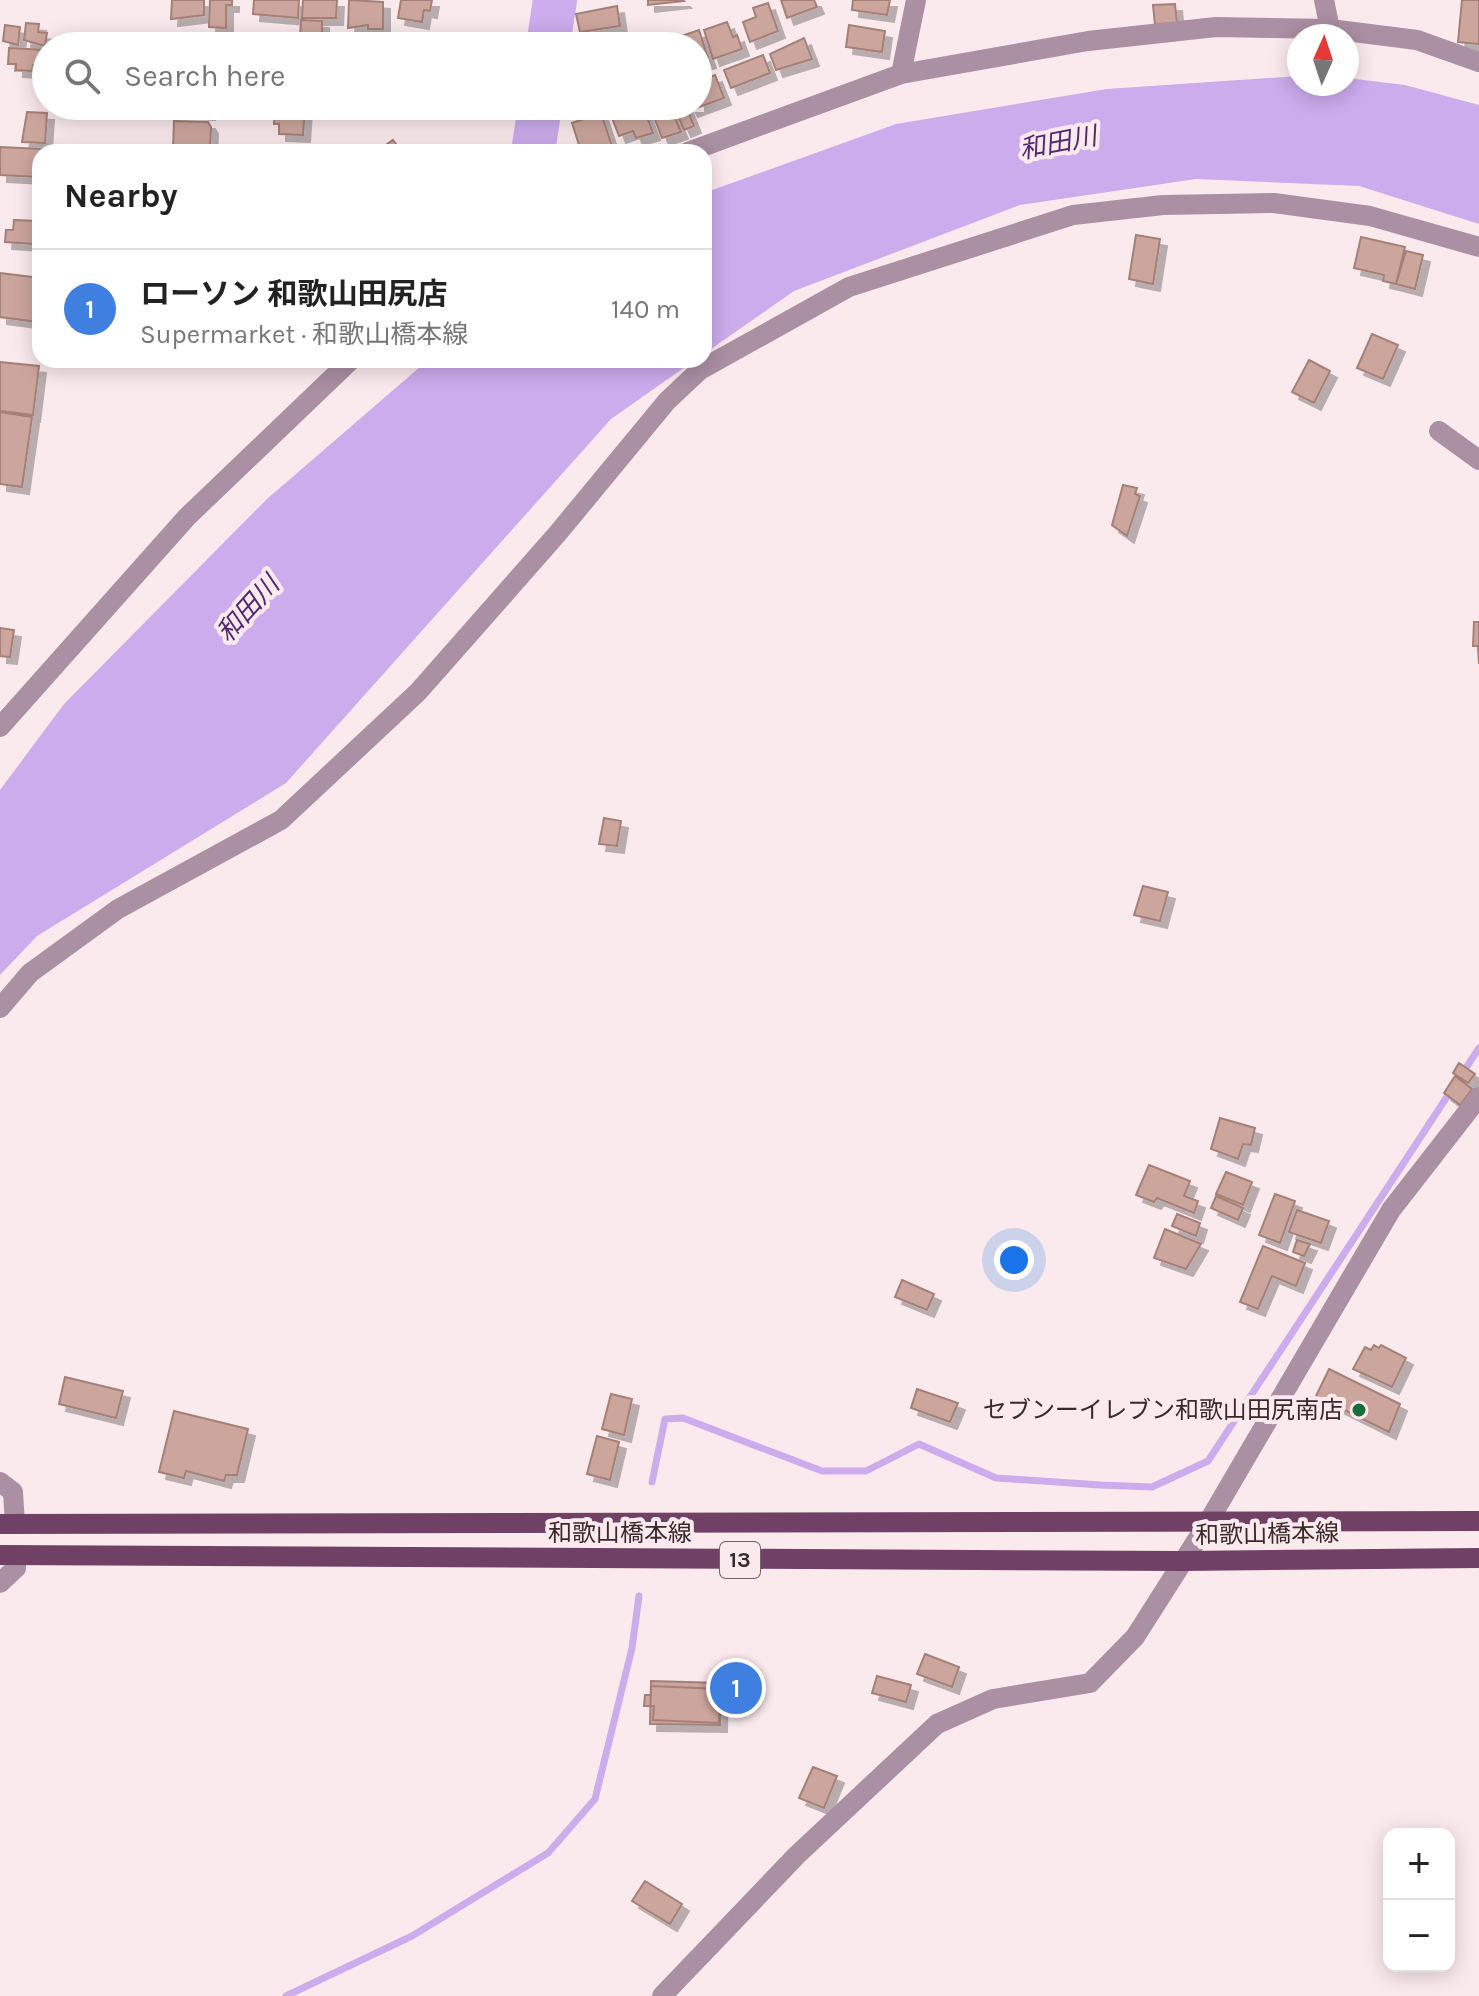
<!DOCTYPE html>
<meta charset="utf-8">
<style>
:root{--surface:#fff;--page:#f6f6f6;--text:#222;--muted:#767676;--line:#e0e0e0;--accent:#1b6c3c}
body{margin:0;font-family:Karla,"Noto Sans JP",sans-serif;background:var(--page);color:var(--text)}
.controls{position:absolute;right:24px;bottom:24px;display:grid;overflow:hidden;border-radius:16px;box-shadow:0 4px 20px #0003}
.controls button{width:72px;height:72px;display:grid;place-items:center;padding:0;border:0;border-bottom:2px solid var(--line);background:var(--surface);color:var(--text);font:40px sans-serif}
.compass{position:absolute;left:1287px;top:24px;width:72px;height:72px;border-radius:50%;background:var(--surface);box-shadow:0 4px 20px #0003;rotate:3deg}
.you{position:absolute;left:1014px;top:1260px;width:28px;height:28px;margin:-20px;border:6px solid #fff;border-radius:50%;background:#1a73e8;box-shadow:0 0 0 12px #1a73e833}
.badge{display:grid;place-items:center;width:52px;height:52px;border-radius:50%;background:var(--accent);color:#fff;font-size:26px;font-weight:700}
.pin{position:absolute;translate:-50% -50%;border:4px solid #fff;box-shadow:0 2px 8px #0006}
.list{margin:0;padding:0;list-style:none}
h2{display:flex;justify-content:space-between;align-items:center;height:104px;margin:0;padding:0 32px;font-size:34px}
h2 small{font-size:26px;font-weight:400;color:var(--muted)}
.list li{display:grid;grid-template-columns:52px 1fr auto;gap:24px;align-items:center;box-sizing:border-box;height:120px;padding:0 32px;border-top:2px solid var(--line)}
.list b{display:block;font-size:30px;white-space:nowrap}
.list p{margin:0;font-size:26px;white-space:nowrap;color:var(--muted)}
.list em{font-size:26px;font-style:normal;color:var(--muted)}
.icon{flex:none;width:44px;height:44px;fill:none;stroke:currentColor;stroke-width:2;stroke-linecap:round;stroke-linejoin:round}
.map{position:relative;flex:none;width:1479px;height:1996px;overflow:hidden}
.search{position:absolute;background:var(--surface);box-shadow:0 4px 20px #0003;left:32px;top:32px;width:680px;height:88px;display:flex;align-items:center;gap:20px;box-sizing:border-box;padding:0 28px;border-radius:44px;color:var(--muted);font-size:30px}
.panel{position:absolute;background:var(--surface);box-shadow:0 4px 20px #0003;left:32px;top:144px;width:680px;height:224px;border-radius:24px}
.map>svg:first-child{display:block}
.water{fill:#ccaced}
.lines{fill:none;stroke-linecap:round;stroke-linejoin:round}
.stream{stroke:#ccaced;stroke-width:7}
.river{stroke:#ccaced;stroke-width:44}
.building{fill:#cca69d;stroke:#a48077;stroke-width:2;filter:url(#shadow)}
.minor{stroke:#ab8fa3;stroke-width:20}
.major{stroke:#704165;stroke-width:20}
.poi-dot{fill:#1b6c3c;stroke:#fbeaed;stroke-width:3}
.labels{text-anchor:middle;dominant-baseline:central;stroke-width:8;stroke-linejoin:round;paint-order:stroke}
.shield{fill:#fbeaed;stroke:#736366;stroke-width:2}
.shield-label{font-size:22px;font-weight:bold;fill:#39292c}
.poi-label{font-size:24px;fill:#39292c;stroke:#fbeaed;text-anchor:end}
.street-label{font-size:24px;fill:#39292c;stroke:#fbeaed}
.water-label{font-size:26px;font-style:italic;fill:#502772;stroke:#fbeaed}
</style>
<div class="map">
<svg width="1479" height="1996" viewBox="0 0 1479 1996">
<defs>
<filter id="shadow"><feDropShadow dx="7" dy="7" stdDeviation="0" flood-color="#0004"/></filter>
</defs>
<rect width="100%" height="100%" fill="#fbeaed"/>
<!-- water -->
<path class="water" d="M1299,76V84H1347V78L1405,85L1479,105V224L1359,186L1196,179L1020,205L794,291L704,354V193L896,124L1107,89Z
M428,360H695L611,419L286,783L37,936L0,975V790L64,704L267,499Z"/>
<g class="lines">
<!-- stream -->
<path class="stream" d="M652,1482L665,1419L683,1418L822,1471H866L919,1444L996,1478L1100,1485L1152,1487L1208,1461L1479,1048
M286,1996L412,1936L548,1853L595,1799L632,1648L639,1596"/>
<!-- river -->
<path class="river" d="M548,46L555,0
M533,152L540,106"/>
</g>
<!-- building -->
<path class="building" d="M172,0H204V15L171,19Z
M210,0H232V5H226V28L209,27Z
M254,0H299L298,18L253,14Z
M303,0H337L336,18H302Z
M349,0L383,2V29H368V25L348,28Z
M401,0H432L430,11L424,10L422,22L398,18Z
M648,0H683L684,1L648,5Z
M781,0H814L817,7L787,18Z
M853,0H890L887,15L852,10Z
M1462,0H1479V44L1458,42Z
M768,3L778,31L750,42L743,22L756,17L753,8Z
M1175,4L1177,23L1155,25L1153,5Z
M617,6L620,26L580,32L576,14Z
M301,20L322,21V38L300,37Z
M727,22L733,37L737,35L742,49L713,59L704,30Z
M26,23L39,24L38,32L47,33L45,46L24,40Z
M5,25L20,27L18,45L3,41Z
M849,25L885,31L882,52L846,47Z
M699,30L709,61L698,64V46H685L681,36Z
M804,38L812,59L776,70L770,54Z
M9,48L46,50L45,65H33L32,71L16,70V64H8Z
M763,55L770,73L731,88L724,70Z
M715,75L724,98L691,110L689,106H698V82Z
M170,106H208V113L169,111Z
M275,106H305L303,135L279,134V124H274Z
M636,106H643L653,133L636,138L633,131L619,136L611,115Z
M650,106H670L681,132L662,138Z
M674,106H686L694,126L684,130Z
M27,112L47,113L45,143L22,142Z
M601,113L613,149L599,152L596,147L581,151L572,123Z
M174,121L208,122L211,127L210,148H173Z
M393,140L402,152H376Z
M0,147L41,149L39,177L0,175Z
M260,149L299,151V152H260Z
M14,220L39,221L35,244L5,242L6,230H13Z
M1136,235L1160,239L1153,284L1129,279Z
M1361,237L1405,247L1396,284L1383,281L1384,275L1354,268Z
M1406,251L1423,255L1415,289L1396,284Z
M0,273L40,278L38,322L0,317Z
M1372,334L1398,345L1383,379L1357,368Z
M1309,360L1330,371L1314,403L1292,392Z
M0,362L39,366L33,415L0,411Z
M0,412L32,417L22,487L0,484Z
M1123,485L1137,488L1135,494L1140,496L1127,536L1112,525Z
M1474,622H1479V664L1478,646H1473Z
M0,628L14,630L10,657L0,656Z
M604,818L621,821L617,846L599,844Z
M1143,886L1168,892L1160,921L1134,915Z
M1459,1063L1475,1074L1468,1083L1453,1073Z
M1455,1076L1472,1089L1460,1105L1444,1093Z
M1220,1118L1255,1128L1251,1145L1243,1144L1238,1159L1211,1149Z
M1149,1165L1190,1181L1184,1196L1198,1201L1194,1213L1157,1198L1154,1202L1136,1195Z
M1226,1172L1252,1182L1243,1205L1216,1194Z
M1275,1194L1295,1201L1280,1243L1259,1235Z
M1216,1196L1243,1208L1238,1220L1211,1208Z
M1297,1210L1329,1221L1321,1243L1289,1232Z
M1177,1214L1200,1223L1196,1236L1172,1226Z
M1165,1229L1201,1244L1186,1269L1154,1258Z
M1297,1240L1310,1244L1304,1256L1293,1252Z
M1263,1246L1305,1263L1296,1286L1272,1276L1258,1309L1240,1302Z
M902,1280L934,1294L927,1310L895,1297Z
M1374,1345L1379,1348L1381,1345L1406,1358L1392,1387L1353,1369L1365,1347L1371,1350Z
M1329,1369L1400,1404L1389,1432L1316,1396Z
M65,1377L123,1391L116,1418L59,1404Z
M917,1389L958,1403L950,1422L911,1408Z
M611,1394L632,1399L624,1435L602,1429Z
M174,1411L248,1429L237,1475H226L224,1481L186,1471L184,1478L159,1472Z
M597,1436L619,1442L610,1480L587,1474Z
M925,1654L959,1667L952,1687L917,1674Z
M877,1676L911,1685L906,1702L872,1693Z
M651,1681L721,1683L720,1725L650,1724Z
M651,1686L720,1689L719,1723L653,1720L654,1706H644L645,1695H651Z
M813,1767L837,1776L824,1808L799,1798Z
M645,1881L682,1904L670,1924L632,1901Z"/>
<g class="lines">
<!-- minor -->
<path class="minor" d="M1324,0L1330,29
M901,74L916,0
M688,152L901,74L1088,41L1216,27L1330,29L1417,40L1479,62
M1439,431L1479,460
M0,727L187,517L351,360
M0,1008L30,973L118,909L281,820L418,692L558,533L667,401L700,370L849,287L1073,215L1163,205L1274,203L1370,216L1479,247
M0,1482L13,1492L15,1524
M0,1583L16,1568V1555
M662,1996L797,1855L937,1724L993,1699L1090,1683L1135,1637L1207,1524L1391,1210L1479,1097"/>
<!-- major -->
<path class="major" d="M0,1524L1479,1521
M0,1555L1182,1561L1479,1558"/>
</g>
<!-- markers -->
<circle class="poi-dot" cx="1359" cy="1410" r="8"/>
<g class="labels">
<!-- shield labels -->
<rect class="shield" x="720" y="1542" width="40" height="36" rx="6"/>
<g class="shield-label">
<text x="740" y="1560">13</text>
</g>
<!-- poi labels -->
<g class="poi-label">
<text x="1343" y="1410">セブンーイレブン和歌山田尻南店</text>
</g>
<!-- street labels -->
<g class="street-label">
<text x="620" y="1533">和歌山橋本線</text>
<text transform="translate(1267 1534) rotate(-1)">和歌山橋本線</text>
</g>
<!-- water labels -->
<g class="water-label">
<text transform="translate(1058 143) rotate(-11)">和田川</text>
<text transform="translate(248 609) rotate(-48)">和田川</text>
</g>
</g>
</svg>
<div class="controls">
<button>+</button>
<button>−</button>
</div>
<svg class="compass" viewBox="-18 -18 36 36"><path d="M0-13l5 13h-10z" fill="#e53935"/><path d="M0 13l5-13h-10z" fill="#767676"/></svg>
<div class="you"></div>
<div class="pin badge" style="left:736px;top:1688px;background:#3f7fe0">1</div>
<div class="search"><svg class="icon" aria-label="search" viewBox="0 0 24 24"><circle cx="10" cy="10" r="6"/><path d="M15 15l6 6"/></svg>Search here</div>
<section class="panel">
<h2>Nearby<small></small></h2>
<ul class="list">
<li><span class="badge" style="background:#3f7fe0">1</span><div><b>ローソン 和歌山田尻店</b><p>Supermarket · 和歌山橋本線</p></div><em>140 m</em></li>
</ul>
</section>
</div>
